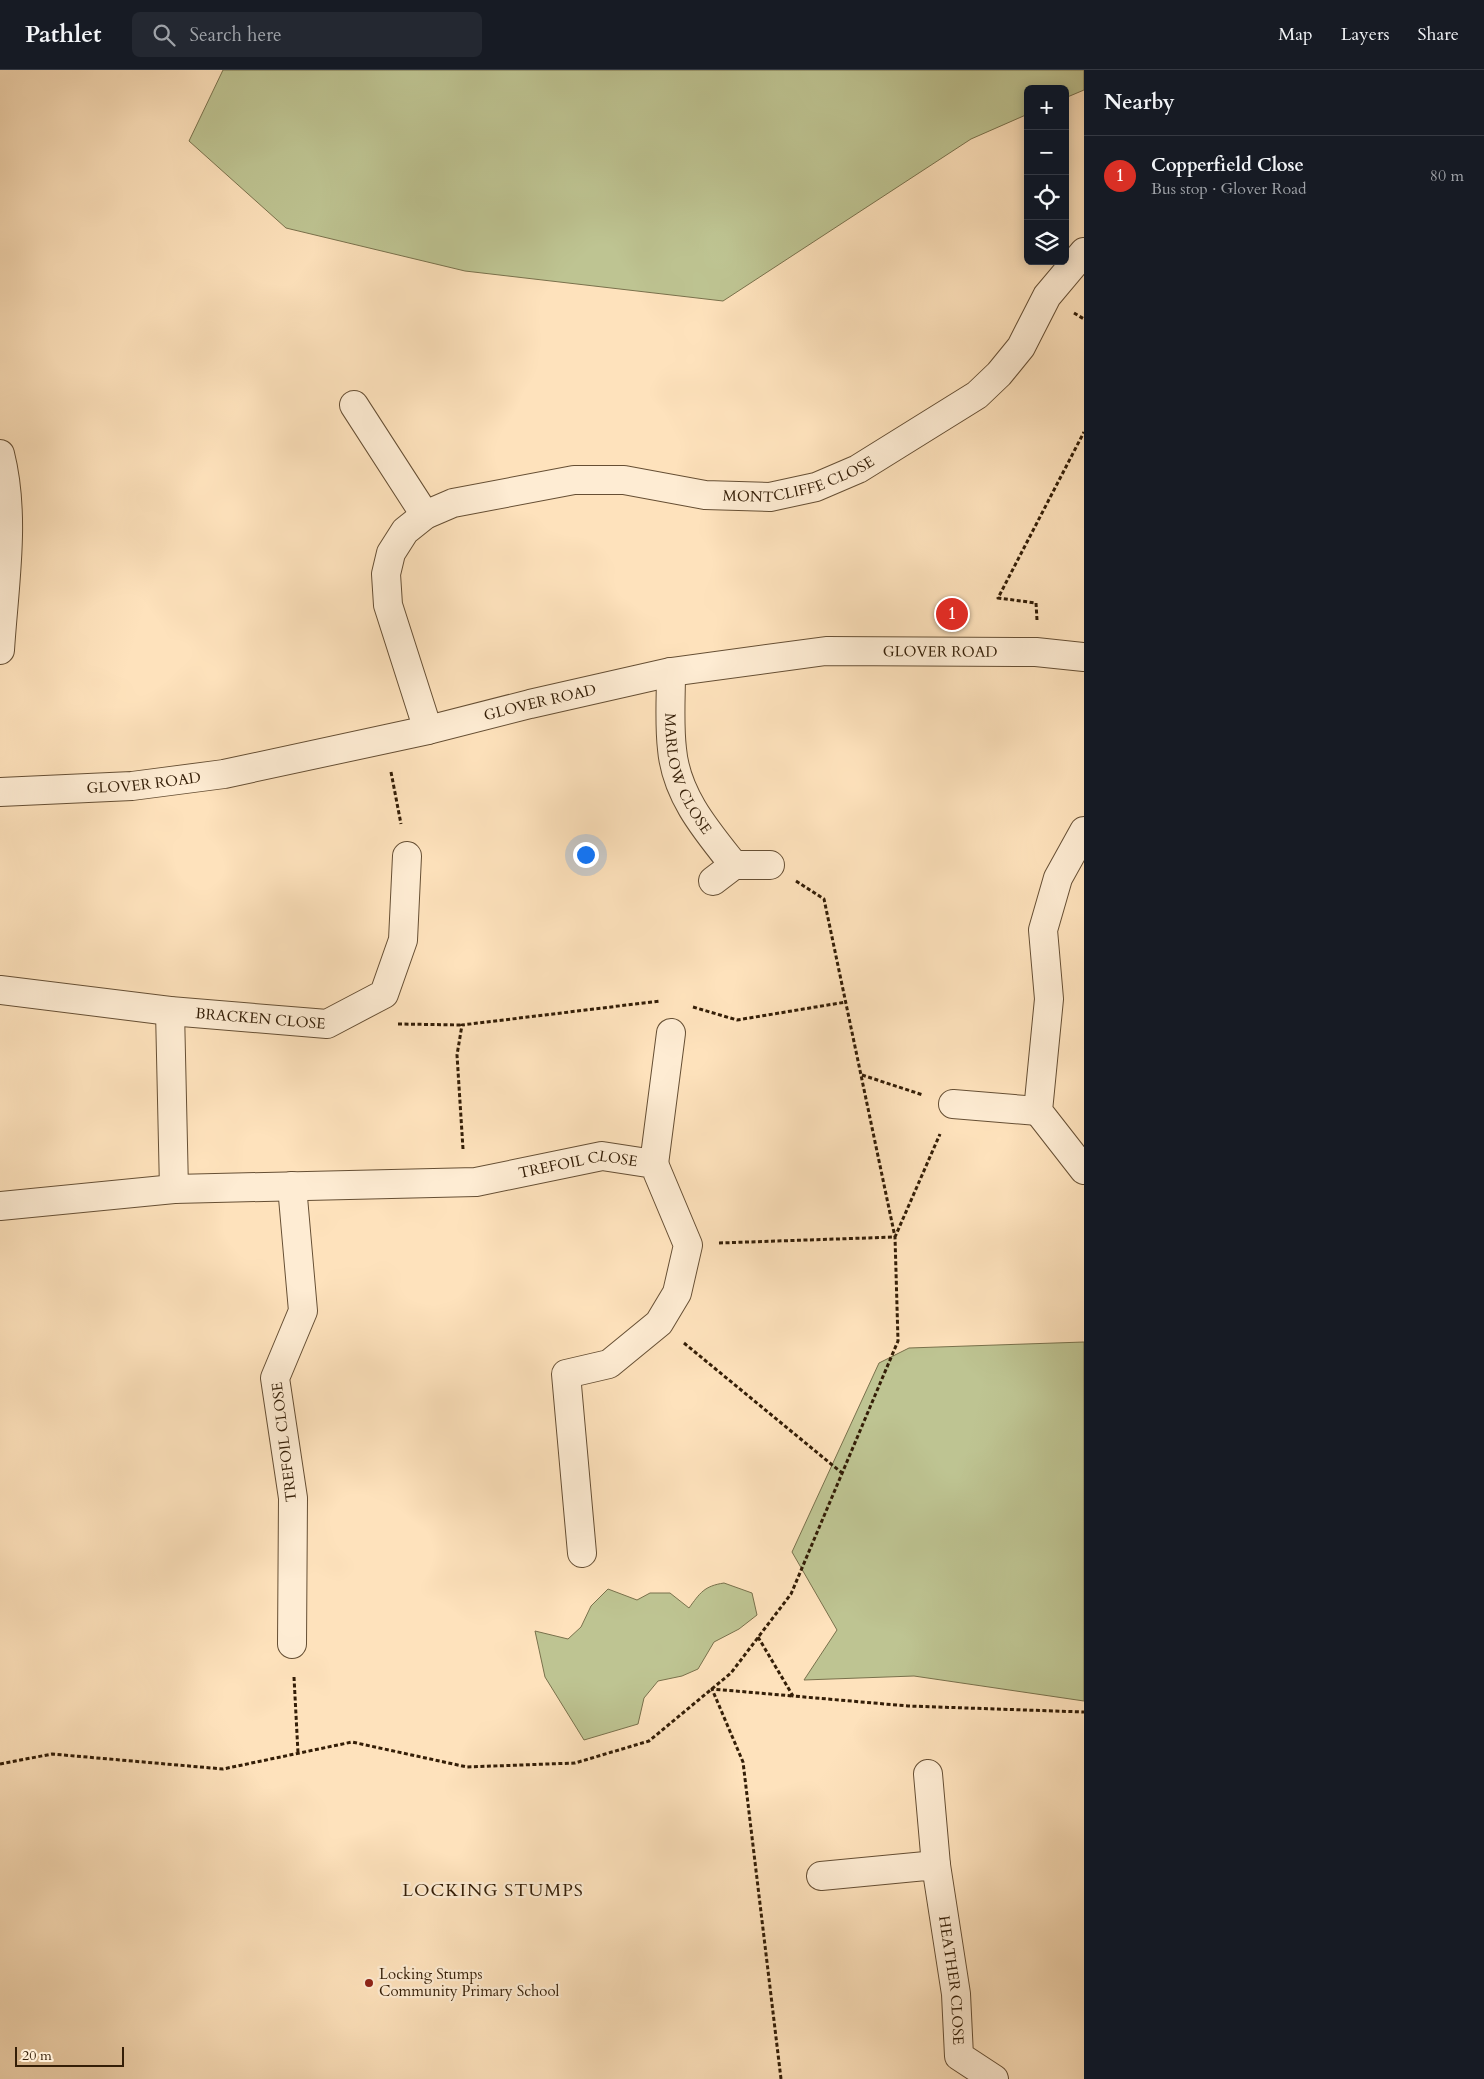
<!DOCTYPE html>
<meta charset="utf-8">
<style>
:root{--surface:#171b24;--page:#242831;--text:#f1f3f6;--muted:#9ea1a6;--line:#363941;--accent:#d93025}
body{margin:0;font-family:Cardo,serif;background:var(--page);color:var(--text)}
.controls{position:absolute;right:15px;top:15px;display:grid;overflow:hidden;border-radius:8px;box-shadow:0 2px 12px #0003}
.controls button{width:45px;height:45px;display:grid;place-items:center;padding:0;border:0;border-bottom:1px solid var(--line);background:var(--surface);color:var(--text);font:25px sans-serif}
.scale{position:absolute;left:15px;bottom:12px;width:109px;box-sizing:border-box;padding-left:5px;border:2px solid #341e07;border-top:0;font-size:14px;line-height:18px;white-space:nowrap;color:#341e07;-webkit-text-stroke:4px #feecd3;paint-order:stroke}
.you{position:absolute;left:585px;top:784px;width:18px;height:18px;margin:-12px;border:4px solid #fff;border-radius:50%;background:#1a73e8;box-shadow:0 0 0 8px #1a73e833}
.badge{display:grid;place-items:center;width:32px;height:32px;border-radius:50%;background:var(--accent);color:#fff;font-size:16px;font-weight:700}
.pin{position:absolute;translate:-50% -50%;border:2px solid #fff;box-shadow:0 1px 5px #0006}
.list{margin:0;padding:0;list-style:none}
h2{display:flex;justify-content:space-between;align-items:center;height:65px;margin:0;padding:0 20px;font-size:21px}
h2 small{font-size:16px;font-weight:400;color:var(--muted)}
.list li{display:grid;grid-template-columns:32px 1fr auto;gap:15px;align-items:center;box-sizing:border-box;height:80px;padding:0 20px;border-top:1px solid var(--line)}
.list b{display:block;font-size:19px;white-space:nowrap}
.list p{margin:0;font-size:16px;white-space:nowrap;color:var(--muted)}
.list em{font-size:16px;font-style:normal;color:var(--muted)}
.icon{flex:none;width:28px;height:28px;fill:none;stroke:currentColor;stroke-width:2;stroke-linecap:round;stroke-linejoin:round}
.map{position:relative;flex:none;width:1084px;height:2009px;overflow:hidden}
header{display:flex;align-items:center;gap:30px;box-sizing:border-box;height:70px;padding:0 25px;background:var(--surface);border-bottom:1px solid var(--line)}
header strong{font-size:24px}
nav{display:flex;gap:28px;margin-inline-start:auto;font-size:18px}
.search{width:350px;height:45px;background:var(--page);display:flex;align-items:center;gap:12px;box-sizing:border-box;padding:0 18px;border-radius:8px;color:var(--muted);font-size:19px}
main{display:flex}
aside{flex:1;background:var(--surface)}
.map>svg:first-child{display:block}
.green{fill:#bec492;stroke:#79714c}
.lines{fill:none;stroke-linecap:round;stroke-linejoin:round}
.minor-casing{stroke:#664f34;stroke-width:30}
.path{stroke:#341e07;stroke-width:3;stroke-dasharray:4 2.5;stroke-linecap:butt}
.minor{stroke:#feecd3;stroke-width:28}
.poi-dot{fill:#8f2418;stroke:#feecd3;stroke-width:2}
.labels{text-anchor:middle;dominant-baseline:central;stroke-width:4.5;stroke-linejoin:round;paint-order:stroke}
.street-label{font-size:15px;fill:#341e07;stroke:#feecd3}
.poi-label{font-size:15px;fill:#341e07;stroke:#feecd3;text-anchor:start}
.quarter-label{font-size:18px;letter-spacing:1px;fill:#341e07;stroke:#feecd3}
</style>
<header>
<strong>Pathlet</strong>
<div class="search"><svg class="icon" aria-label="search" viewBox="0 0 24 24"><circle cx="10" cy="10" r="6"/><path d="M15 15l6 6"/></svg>Search here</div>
<nav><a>Map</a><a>Layers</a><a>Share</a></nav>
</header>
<main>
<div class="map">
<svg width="1084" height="2009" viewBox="0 0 1084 2009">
<rect width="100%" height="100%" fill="#fee2bc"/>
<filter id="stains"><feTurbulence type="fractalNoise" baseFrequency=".004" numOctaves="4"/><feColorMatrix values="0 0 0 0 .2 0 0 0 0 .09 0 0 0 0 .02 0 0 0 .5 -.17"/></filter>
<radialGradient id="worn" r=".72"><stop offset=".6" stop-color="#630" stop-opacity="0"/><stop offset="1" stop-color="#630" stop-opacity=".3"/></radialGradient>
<!-- green -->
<path class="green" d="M223,0H1084V20L1065,28V19H1028V44L971,69L723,231L465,201L286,158L189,71Z
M1084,1272V1631L914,1606L804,1610L837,1560L792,1482L879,1293L909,1278Z
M724,1513L752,1523L757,1545L739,1559L714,1572L698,1599L682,1606L658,1611L644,1628L638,1654L584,1670L545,1607L535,1561L568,1569L581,1557L591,1536L608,1519L637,1530L650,1523H670L689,1538C700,1523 704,1516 724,1513Z"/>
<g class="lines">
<defs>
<g id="minor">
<path d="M354,335L425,445"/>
<path d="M0,384C16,447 4,516 0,580"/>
<path id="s1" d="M671,602C671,627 669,654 672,679C676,725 706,760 734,795"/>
<path id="s2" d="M428,660L388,535L386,504L391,483L405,461L425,445L453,433L574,410H624L705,425L770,427L816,417L858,399L977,325L999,304L1021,277L1047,226L1084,182"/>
<path id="s3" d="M0,722L132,716L224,704L428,660L530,634L671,602L826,581L1036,582L1084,587"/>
<path d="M1084,761L1058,808L1043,860L1049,929L1038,1041L1084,1100"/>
<path d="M713,811L734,795H770"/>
<path id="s4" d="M0,920L170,941L327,954L384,924L403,870L407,786"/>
<path d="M170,941L174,1119"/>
<path d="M953,1034L1038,1041"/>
<path d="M654,1094L671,963"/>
<path id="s5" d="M0,1136L174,1119L476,1112L602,1086L654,1094L688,1175L677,1223L659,1253L609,1294L566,1304L582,1483"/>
<path d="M292,1574L293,1428L275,1308L303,1241L292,1116"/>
<path d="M928,1704L936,1795"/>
<path id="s6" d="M821,1806L936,1795L956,1924L959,1986L994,2009"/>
</g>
</defs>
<!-- minor casing -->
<use href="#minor" class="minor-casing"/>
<!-- path -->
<path class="path" d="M1074,243L1084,249
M1037,550L1036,533L998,528L1084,362
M391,702L401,754
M693,937L737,950L846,932
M398,954L462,955
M862,1005L923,1025
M463,1079L457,985L462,955L660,931
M719,1173L895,1167L940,1064
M684,1273L842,1403
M758,1567L793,1626L908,1636L1084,1642
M294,1607L298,1683
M0,1694L52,1684L223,1699L352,1672L467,1697L575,1693L649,1671L731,1603L791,1524L898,1271L895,1167L824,829L796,811
M781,2009L743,1692L712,1619L793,1626"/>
<!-- minor -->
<use href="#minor" class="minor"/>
</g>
<!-- markers -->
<circle class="poi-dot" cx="369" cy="1913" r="5"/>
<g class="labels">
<!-- street labels -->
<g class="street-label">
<text stroke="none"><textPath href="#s2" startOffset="618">MONTCLIFFE CLOSE</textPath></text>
<text stroke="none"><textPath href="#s3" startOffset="954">GLOVER ROAD</textPath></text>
<text stroke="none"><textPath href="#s3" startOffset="549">GLOVER ROAD</textPath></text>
<text stroke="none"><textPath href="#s1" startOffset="105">MARLOW CLOSE</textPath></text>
<text stroke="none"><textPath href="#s3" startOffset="144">GLOVER ROAD</textPath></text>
<text stroke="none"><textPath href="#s4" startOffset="262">BRACKEN CLOSE</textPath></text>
<text stroke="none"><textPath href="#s5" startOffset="581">TREFOIL CLOSE</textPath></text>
<text transform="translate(284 1372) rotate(-97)">TREFOIL CLOSE</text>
<text stroke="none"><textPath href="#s6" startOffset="232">HEATHER CLOSE</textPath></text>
</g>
<!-- poi labels -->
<g class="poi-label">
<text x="379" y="1904">Locking Stumps<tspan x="379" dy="17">Community Primary School</tspan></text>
</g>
<!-- quarter labels -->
<g class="quarter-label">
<text x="493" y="1820">LOCKING STUMPS</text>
</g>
</g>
<rect width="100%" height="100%" filter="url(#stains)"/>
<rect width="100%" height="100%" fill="url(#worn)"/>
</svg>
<div class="controls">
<button>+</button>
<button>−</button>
<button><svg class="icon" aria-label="locate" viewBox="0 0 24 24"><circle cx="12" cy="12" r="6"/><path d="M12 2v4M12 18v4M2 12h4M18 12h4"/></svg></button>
<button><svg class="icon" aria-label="layers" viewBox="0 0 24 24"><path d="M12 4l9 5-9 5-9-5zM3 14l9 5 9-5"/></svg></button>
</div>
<div class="scale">20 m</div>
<div class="you"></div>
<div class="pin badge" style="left:952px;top:544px">1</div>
</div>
<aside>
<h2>Nearby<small></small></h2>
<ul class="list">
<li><span class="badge">1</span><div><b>Copperfield Close</b><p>Bus stop · Glover Road</p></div><em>80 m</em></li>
</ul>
</aside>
</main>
